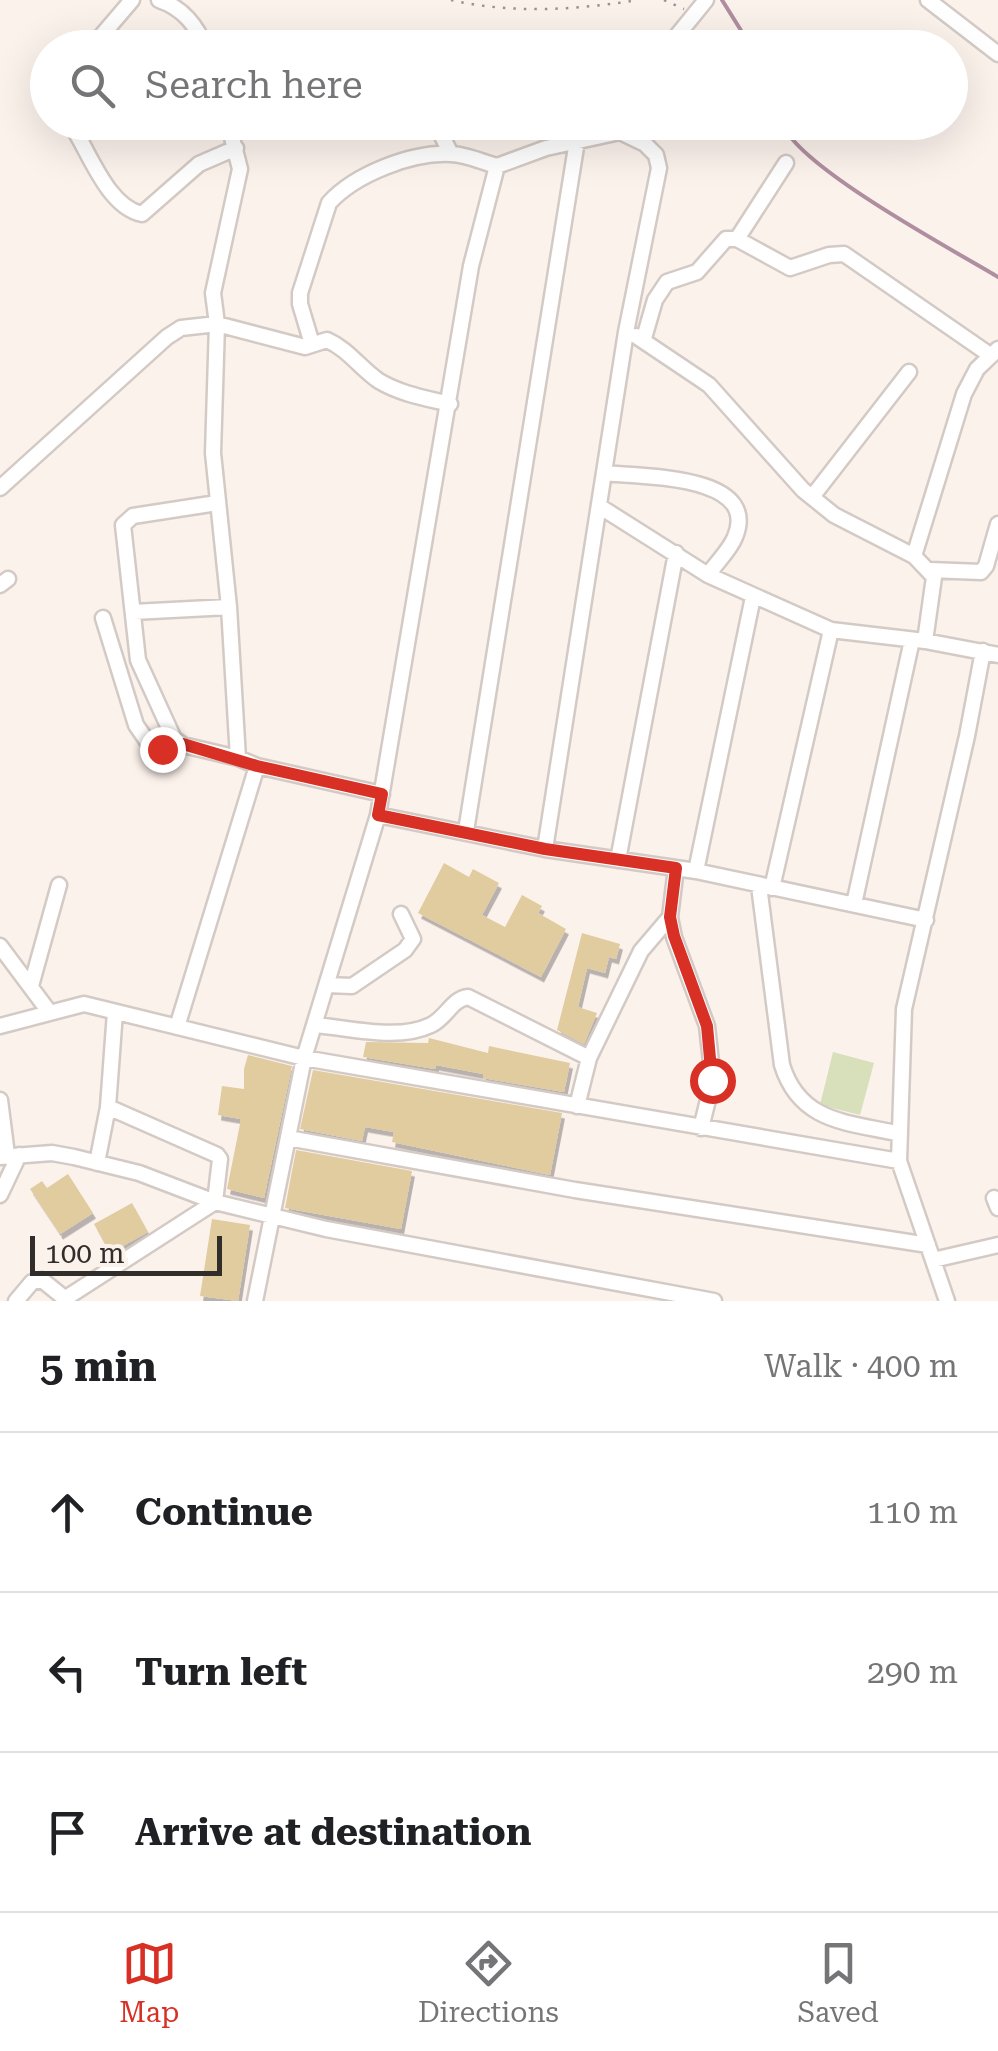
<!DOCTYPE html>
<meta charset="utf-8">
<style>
:root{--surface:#fff;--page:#f6f6f6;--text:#202124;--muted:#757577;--line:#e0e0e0;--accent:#d93025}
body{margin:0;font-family:"Roboto Serif",serif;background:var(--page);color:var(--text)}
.scale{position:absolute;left:30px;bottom:25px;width:192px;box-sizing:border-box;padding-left:10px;border:5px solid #312d2b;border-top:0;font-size:28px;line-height:35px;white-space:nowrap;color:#312d2b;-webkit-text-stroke:8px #fcf2ec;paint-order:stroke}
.stop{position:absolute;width:30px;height:30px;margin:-22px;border:8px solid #d93025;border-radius:50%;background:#fff}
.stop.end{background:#d93025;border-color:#fff;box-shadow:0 2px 10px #0008}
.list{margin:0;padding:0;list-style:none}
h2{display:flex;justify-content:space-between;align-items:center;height:130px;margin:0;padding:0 40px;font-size:42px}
h2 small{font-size:32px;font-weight:400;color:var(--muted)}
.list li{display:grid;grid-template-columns:65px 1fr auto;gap:30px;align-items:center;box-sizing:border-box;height:160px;padding:0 40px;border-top:2px solid var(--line)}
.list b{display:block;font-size:38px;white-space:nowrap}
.list em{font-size:32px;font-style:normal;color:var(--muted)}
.icon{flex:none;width:55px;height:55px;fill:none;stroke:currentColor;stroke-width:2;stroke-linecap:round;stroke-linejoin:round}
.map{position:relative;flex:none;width:998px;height:1301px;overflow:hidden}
.search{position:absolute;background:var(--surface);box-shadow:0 10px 40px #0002;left:30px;right:30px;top:30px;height:110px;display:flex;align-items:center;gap:25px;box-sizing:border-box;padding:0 35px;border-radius:55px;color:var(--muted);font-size:38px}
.sheet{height:610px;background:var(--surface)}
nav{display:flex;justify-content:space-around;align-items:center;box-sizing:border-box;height:140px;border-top:2px solid var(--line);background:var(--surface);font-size:28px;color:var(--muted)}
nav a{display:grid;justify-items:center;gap:5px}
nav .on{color:var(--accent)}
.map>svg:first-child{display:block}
.green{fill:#d7e0bb}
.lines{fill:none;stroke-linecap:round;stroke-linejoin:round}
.stream{stroke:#af8e9f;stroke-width:4}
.building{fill:#e1cca0;filter:url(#shadow)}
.minor-casing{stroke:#d4cac5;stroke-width:19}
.path{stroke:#9b938f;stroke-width:2.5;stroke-dasharray:2.5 8;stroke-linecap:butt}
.minor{stroke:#fff;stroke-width:14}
.route{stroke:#d93025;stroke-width:12}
</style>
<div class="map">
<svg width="998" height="1301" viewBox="0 0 998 1301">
<defs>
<filter id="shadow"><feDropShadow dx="3" dy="5.5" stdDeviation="0" flood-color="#0004"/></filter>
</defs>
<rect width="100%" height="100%" fill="#fcf2ec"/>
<!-- green -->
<path class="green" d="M833,1052L874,1063L860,1115L820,1105Z"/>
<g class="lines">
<!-- stream -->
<path class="stream" d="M722,0L752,48
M782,122C794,165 955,251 998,277"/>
</g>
<!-- building -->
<path class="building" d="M444,863L469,877L473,869L499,883L482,915L505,927L522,895L542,906L538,913L566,929L541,977L418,913Z
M582,933L620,944L616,959L609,957L605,973L587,968L578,1007L597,1013L584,1044L557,1030Z
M429,1038L488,1053L489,1046L570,1063L564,1092L483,1078V1074L436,1065L435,1069L363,1057L366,1042L428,1043Z
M248,1055L292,1066L264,1198L227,1189L241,1119L218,1115L222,1086L244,1089V1069Z
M313,1070L562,1113L550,1175L392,1142L394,1132L365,1127L362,1141L300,1129Z
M296,1150L412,1171L401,1229L285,1208Z
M68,1174L93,1213L60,1234L30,1189L42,1181L47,1188Z
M132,1203L148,1232L110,1253L94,1224Z
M212,1219L250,1225L238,1301L200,1296Z"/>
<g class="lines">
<defs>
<path id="minor" d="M159,0C183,8 196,25 206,48
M928,0L998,54
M91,48L132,0
M667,48L706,0
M228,122L240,169L213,293L217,324L213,453L229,607L238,758L257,766L382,794
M435,122L451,154
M75,131C91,157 109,207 142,214L199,164L236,148
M737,239L786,163
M636,336L709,385L803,490L834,515L914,556
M644,338L655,300L667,282L697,272L726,239H737L790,268L829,255L844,254L990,355
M312,344L300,304V293L329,203C355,174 412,152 451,154C465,154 482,162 497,166
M604,473C641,477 761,474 735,537C730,550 716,563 708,575
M0,488L167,337L181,328L217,324L305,347L327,340C348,349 361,369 379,381C401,394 425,398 450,404
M812,497L909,372
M217,503L133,516L123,525L138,660L174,739L183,745L238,758
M599,506L708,575L831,630L925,641L998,655
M930,570L981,572L986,566L998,524
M0,585L8,579
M133,612L229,607
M103,618L136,725L147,741L162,749L183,745
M925,641L934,577L914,556L964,394L977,369L998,349
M378,815L545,849L696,871L926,920
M466,831L577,141
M618,860L676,553
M676,868L670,917L674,937L707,1026L713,1080L701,1128
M696,871L753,597
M759,886L782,1065C800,1123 848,1122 900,1134
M772,888L831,630
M854,904L912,640
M0,946L50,1013
M327,985L352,986L405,950L413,939L401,914
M31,986L59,885
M315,1025C351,1028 398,1041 431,1025C446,1018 452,999 468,997L589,1058L641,951L670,917
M0,1026L84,1004L304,1058L899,1161
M177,1027L257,766
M0,1100L7,1155
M577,1106L589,1058
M288,1138L575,1190L928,1245
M0,1157L52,1153L74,1157L139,1173L215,1202L326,1229L714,1301
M97,1163L108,1107L115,1012
M0,1195L19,1155
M994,1198L998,1208
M933,1260L998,1245
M66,1298L215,1202L220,1159L217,1155L108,1107
M16,1301L32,1282L42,1280L68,1301
M255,1301L304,1058L378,815L471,266L497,166L546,148L620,132L645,144L656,155L659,168L626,332L545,849
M947,1301L899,1161L904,1009L967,736L983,651"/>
</defs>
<!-- minor casing -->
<use href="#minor" class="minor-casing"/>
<!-- path -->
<path class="path" d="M451,0C511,14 576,10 638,0
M664,0L684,9"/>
<!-- minor -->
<use href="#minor" class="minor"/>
</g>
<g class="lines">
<!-- route -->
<path class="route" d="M162,749L183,744L257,766L382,794L378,815L545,849L676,868L670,917L674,936L707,1026L712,1080"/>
</g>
</svg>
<div class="scale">100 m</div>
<div class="stop" style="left:712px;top:1080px"></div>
<div class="stop end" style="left:162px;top:749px"></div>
<div class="search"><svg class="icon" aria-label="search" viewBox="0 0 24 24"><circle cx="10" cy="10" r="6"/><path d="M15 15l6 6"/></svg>Search here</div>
</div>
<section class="sheet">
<h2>5 min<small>Walk · 400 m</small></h2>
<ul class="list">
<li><svg class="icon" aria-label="ahead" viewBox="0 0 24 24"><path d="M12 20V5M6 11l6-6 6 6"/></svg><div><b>Continue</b></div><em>110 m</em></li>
<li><svg class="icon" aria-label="left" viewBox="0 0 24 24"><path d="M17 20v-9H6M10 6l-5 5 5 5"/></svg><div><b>Turn left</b></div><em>290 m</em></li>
<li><svg class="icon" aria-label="arrive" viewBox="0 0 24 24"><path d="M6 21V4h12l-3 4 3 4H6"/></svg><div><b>Arrive at destination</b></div></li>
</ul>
</section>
<nav>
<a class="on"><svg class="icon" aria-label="map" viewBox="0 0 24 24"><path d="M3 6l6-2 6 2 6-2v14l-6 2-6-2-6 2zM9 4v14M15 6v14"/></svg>Map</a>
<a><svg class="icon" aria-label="directions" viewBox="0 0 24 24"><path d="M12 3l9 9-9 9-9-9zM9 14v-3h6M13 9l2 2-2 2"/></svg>Directions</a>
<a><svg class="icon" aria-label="saved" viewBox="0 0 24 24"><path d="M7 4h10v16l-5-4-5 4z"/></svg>Saved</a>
</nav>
